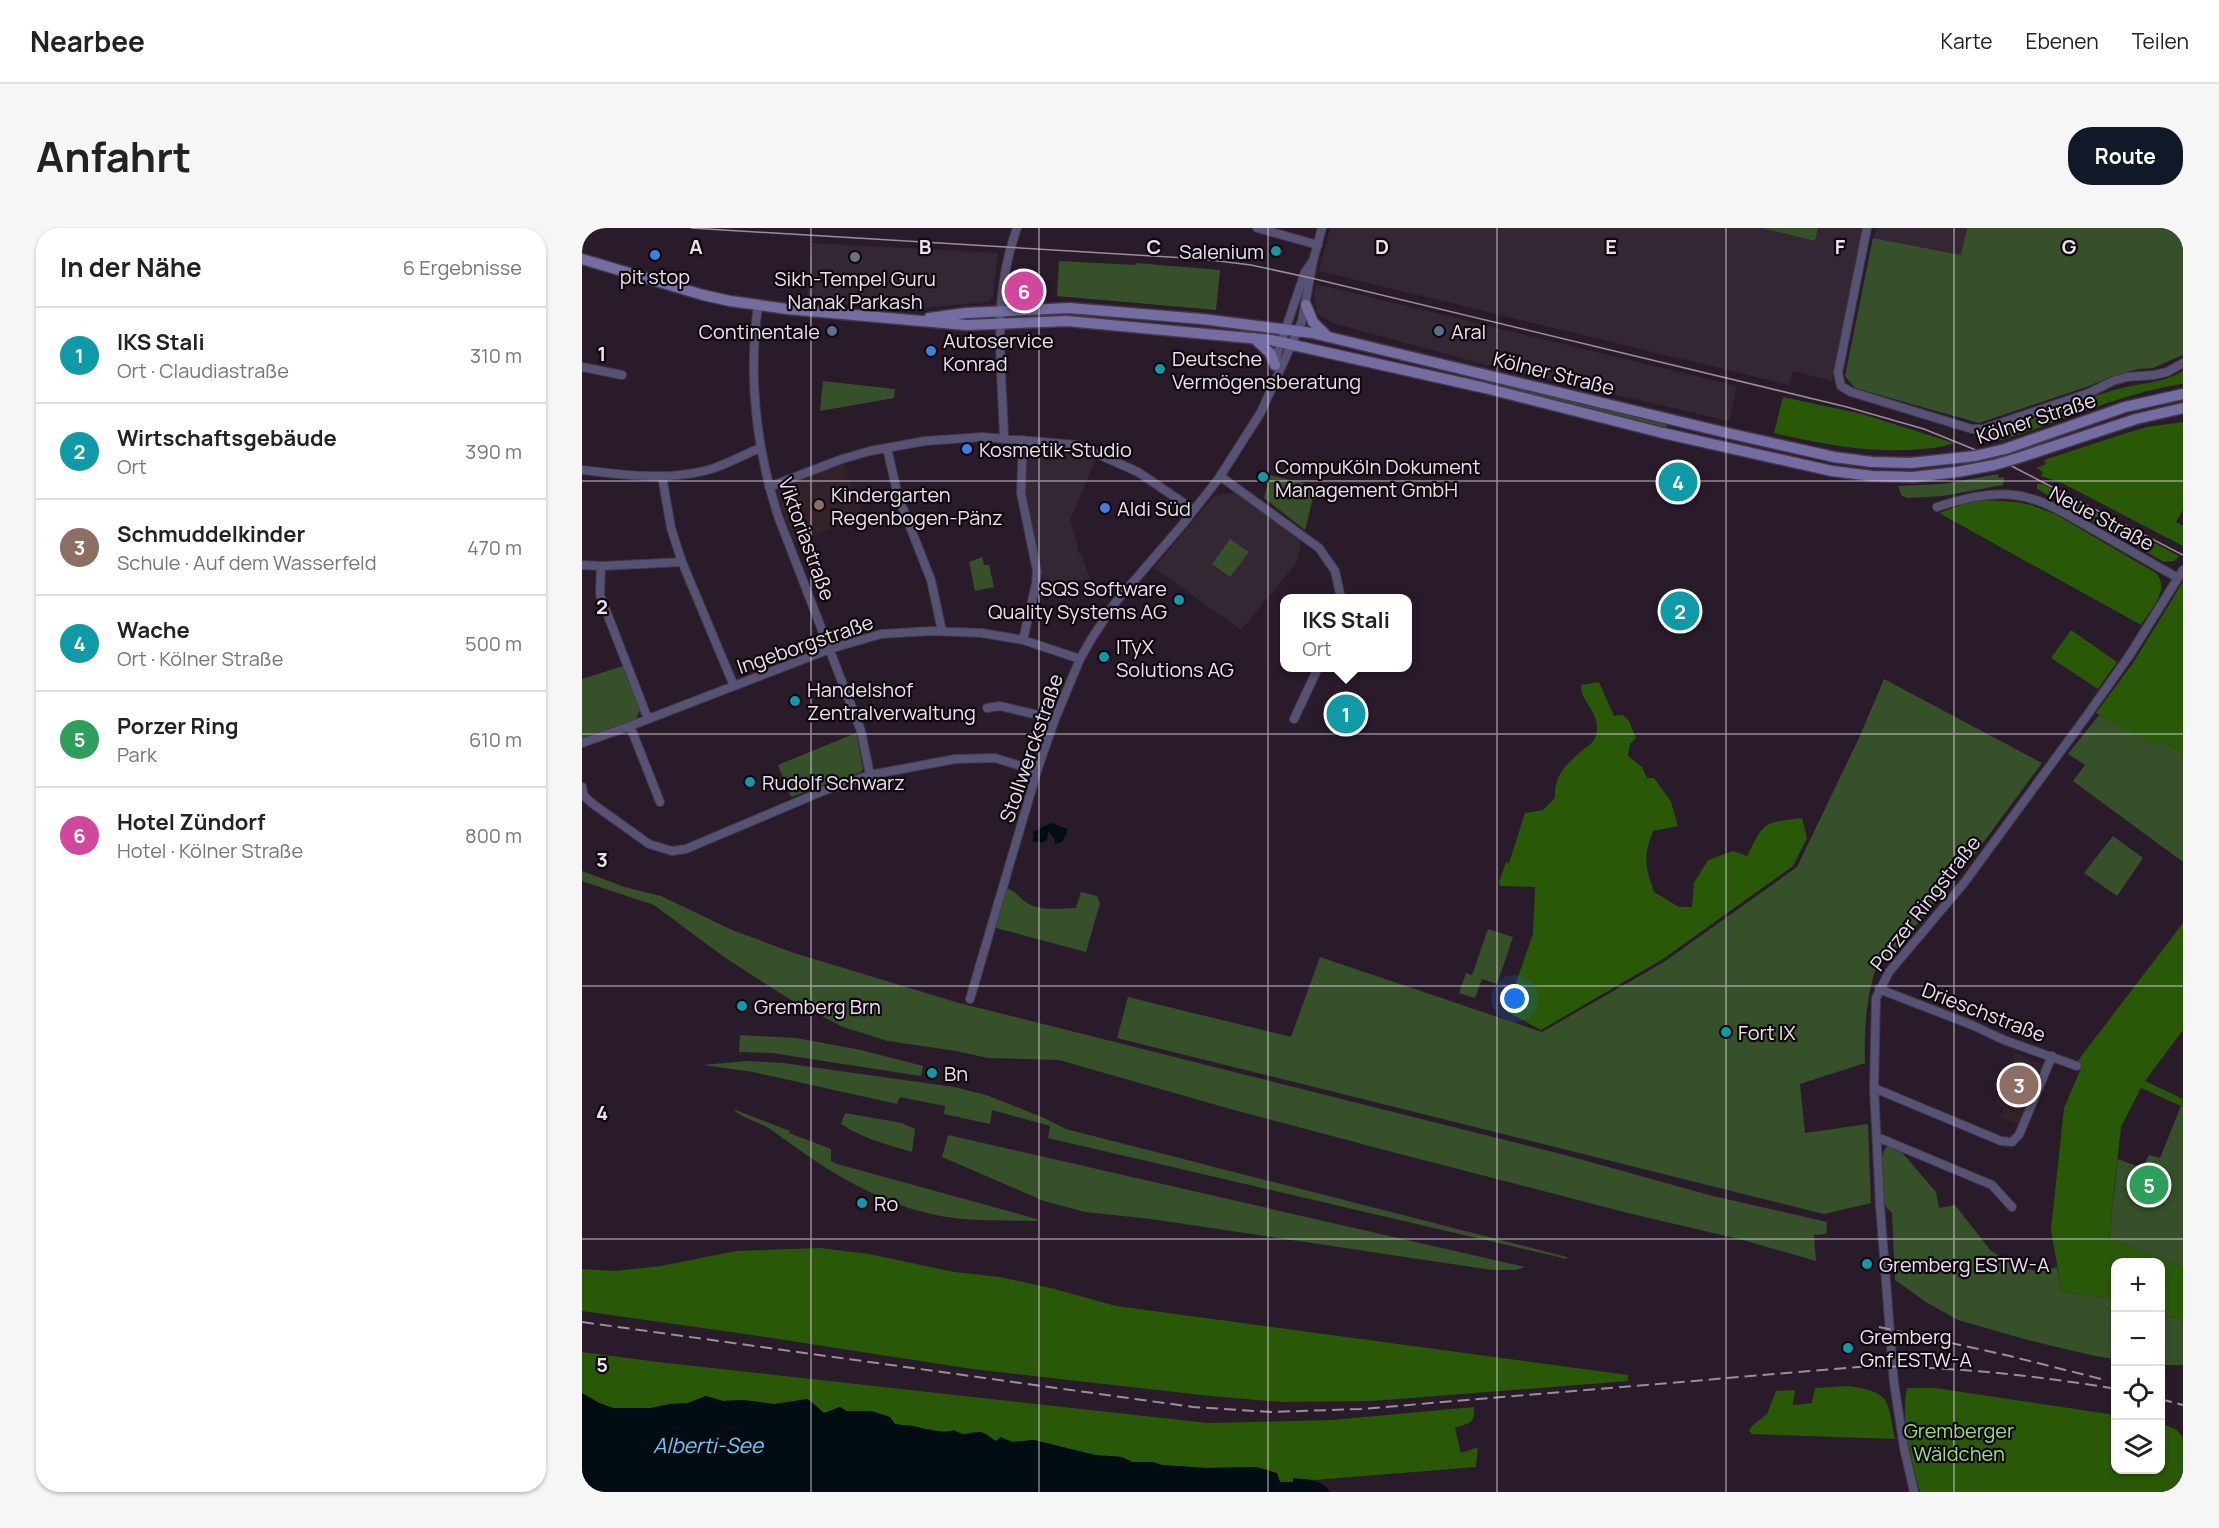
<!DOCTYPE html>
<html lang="de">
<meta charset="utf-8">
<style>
:root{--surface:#fff;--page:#f6f6f6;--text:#222;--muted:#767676;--line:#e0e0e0;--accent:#111827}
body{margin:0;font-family:Manrope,sans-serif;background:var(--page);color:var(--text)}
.controls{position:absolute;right:18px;bottom:18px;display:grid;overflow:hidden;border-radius:12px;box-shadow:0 2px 4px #0004}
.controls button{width:54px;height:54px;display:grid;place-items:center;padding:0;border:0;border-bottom:2px solid var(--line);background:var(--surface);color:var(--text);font:30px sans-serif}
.you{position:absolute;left:933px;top:771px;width:21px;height:21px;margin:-15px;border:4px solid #fff;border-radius:50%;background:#1a73e8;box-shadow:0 0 0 9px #1a73e833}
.badge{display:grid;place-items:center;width:39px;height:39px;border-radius:50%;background:var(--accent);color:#fff;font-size:20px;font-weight:700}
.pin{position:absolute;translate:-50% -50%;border:3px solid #fff;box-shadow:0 2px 6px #0006}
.popup{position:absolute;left:698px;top:366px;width:132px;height:78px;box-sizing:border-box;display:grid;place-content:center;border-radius:12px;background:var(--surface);filter:drop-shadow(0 2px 4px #0005);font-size:20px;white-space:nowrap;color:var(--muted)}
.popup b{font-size:22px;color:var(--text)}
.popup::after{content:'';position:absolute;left:50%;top:100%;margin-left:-12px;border:12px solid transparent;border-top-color:var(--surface)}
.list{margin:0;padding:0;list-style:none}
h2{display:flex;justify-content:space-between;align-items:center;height:78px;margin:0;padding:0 24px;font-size:26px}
h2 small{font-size:20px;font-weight:400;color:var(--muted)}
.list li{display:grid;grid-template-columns:39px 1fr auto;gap:18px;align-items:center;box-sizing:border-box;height:96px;padding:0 24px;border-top:2px solid var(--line)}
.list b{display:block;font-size:22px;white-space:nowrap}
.list p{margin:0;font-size:20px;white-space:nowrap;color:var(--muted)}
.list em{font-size:20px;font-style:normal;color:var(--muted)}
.icon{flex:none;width:33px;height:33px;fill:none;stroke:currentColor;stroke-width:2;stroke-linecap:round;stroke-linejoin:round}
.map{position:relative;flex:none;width:1601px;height:1264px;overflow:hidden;border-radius:24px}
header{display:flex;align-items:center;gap:36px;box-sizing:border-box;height:84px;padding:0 30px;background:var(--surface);border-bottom:2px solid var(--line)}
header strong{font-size:28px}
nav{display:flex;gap:33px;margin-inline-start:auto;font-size:21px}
.intro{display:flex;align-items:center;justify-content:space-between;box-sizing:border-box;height:144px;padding:0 36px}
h1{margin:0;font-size:42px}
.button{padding:15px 27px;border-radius:24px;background:var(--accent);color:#fff;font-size:21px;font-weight:700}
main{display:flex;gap:36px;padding:0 36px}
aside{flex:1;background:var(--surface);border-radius:24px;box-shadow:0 2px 4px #0004}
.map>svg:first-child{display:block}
.commercial{fill:#342734}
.education{fill:#342229}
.green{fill:#365129}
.forest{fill:#295807}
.water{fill:#020d13}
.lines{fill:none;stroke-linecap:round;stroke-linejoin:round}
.minor-casing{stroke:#453746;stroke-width:10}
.secondary-casing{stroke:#453746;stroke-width:13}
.minor{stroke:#555273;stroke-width:8}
.secondary{stroke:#736da2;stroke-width:10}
.tram{stroke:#9b8e9b;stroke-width:1.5}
.rail{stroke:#9b8e9b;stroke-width:2;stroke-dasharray:12 6;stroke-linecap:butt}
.secondary-bridge-casing{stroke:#453746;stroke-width:13;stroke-linecap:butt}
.secondary-bridge{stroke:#736da2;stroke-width:10}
.grid{fill:none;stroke:#ece1ec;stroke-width:1.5;stroke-opacity:0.55}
.culture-dot{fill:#0f9aa8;stroke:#0f080f;stroke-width:2}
.shop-dot{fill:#3f7fe0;stroke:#0f080f;stroke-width:2}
.worship-dot{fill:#6b7280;stroke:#0f080f;stroke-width:2}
.service-dot{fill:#5c6f8a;stroke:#0f080f;stroke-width:2}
.education-dot{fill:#8d6e63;stroke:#0f080f;stroke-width:2}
.labels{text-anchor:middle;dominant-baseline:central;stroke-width:4.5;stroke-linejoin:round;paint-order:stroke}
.poi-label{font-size:20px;fill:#ece1ec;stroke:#0f080f;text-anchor:start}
.street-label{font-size:20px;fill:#ece1ec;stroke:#0f080f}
.park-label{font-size:20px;fill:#9bdf7b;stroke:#0f080f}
.water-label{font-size:21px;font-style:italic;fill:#61d0fc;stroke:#0f080f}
.grid-label{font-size:20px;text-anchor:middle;font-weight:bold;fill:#ece1ec;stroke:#0f080f;stroke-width:4.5;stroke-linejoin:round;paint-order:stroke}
</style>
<header>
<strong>Nearbee</strong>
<nav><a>Karte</a><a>Ebenen</a><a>Teilen</a></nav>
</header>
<div class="intro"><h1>Anfahrt</h1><a class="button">Route</a></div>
<main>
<aside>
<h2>In der Nähe<small>6 Ergebnisse</small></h2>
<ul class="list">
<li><span class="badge" style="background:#0f9aa8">1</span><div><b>IKS Stali</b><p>Ort · Claudiastraße</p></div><em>310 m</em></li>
<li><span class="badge" style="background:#0f9aa8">2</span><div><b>Wirtschaftsgebäude</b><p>Ort</p></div><em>390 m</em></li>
<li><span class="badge" style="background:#8d6e63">3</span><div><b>Schmuddelkinder</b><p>Schule · Auf dem Wasserfeld</p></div><em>470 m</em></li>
<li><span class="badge" style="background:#0f9aa8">4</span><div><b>Wache</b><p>Ort · Kölner Straße</p></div><em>500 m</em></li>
<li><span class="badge" style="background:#2e9e5b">5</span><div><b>Porzer Ring</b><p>Park</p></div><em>610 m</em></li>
<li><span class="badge" style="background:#d1479c">6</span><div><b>Hotel Zündorf</b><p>Hotel · Kölner Straße</p></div><em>800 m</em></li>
</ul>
</aside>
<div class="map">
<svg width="1601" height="1264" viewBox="0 0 1601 1264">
<rect width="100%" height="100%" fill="#2a1b2b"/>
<!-- commercial -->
<path class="commercial" d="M748,0H1180L1233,13L1236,0H1280L1250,153L1211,143L1207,157L737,43Z
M1294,0H1385L1380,27L1292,10Z
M230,15L416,25L411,68L406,74L331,81L225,73Z
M734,56L1155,158L1147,193L905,137L750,95L735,85L732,68Z
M451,216L501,225L514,230L488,292L496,319L494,322L499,326L508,351L463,357L443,265L445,222Z
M653,264L719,313L715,334L659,402L572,340L632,268Z"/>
<!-- education -->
<path class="education" d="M261,236L281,288L212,315L194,266L197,259Z
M1433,825L1462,837L1437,897L1418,889L1422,880L1413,876Z"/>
<!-- green -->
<path class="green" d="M1180,0H1236L1233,13Z
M1385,0H1601V127L1571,140L1556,141L1528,149L1507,158L1397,195L1273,160L1263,148L1291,10L1379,27Z
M477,33L553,37L554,35L638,42L634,82L475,68Z
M241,153L313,161L312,170L238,183Z
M915,155L1086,195L1084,200L916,159L914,158Z
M1416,246L1417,250L1422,249L1421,257L1361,268L1325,270L1320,268L1316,258L1361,256Z
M688,247L734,258L723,302L682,270Z
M648,311L667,324L648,349L630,336Z
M400,329L402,337H407L412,359L393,363L387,334Z
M41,438L58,482L54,491L0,510V451Z
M1302,451L1460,535L1386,635L1375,626L1359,645L1369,654L1308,729L1295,736C1284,771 1282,799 1283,835L1218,856L1223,905L1286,896L1289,975L1242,986L535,810L546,769L709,809L738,729L960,804L1082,734L1215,639L1277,510Z
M1517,487L1572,516L1581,513L1601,526V634L1491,553L1503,537L1486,526Z
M274,505L281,540L279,544L209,569L196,537Z
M1531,608L1561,630L1535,668L1502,645Z
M0,643L43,659L79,668L150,702L212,725L377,775L983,927L1127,967L1245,994L1244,1006L1232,1007L1234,1033L1161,1012L1046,985L814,925L652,882L477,832L406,830L374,823L306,813L261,799L209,772L142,729L72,677L0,653Z
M425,660C434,664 438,670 445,675C459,684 479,680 494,680L499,664L515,668L518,675L504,724L414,700Z
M906,701L931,709L915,756L900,751L893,770L877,765L884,745L890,747Z
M158,807L214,810L279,822L341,838L339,848L190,825L157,824Z
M164,833L201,835L372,859L404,867L460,889L484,901L985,1029V1031L466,910L468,898L410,882L408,896L362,886L363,878L318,869L315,876L171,844L121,837Z
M1601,873V1039L1527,1010L1536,931L1560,940L1567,927L1578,930Z
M151,881L208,903L207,905L249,921V933L255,936L455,991V993C420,992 383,994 349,986C289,972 240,939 191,903C179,894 160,891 151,881Z
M263,885L320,895L333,901L330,924C306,917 280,910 259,896Z
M366,907L943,1039L934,1042H910L569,991L503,984L462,973L360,929Z
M1305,918L1317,921L1354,964L1357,980L1373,977L1409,1023L1437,1039L1457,1044L1475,1039L1480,1064L1533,1071V1131L1513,1128L1446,1112L1376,1092L1344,1074L1313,1052L1310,985L1303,978C1301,961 1294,933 1305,918Z
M1578,1086L1601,1093V1137H1579Z"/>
<!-- forest -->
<path class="forest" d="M1601,143V156C1537,165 1478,195 1416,213L1415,208L1411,209L1410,205C1450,191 1489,175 1529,163C1553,155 1580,156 1601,143Z
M1201,169L1280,186L1372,215C1362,219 1351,220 1340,221C1289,226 1241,216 1192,205Z
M1601,194V282L1594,294L1601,298V318L1480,255L1459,248L1461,244L1454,240L1464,236L1462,232L1541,206L1565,199Z
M1455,256H1461L1597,328L1592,333L1582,334L1455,261Z
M1404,272L1434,274L1449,277L1473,286L1574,345C1589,362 1568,382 1559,397L1357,285L1388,274Z
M1601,354V526L1581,513L1572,517L1514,485L1551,435Z
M1489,402L1535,434L1516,461L1469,430Z
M1017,454L1032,488L1041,487L1047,493L1054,510L1048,516L1046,528L1060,539L1065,550H1072L1089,574L1096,598L1071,603C1061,630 1063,637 1072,664L1097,679H1110L1112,655L1126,632L1151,623L1165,628C1183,593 1180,595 1220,590L1225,610L1211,638L1081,731L959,802L924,783L951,706L953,659L918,658L917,654L924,634L927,635L943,585L961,582L973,570C972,545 985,536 1003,520C1007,517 1011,515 1013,510C1022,484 998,476 999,457Z
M1601,695V802L1563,853L1601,871L1599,878L1559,860L1539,899L1527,1010L1601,1039V1093L1579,1086L1578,1034H1534L1533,1071L1480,1064L1469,1002L1482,880L1500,838L1494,835Z
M237,1020L287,1026L372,1044L418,1049L469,1060L534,1078L1046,1147V1153L791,1173L700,1174L628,1168L390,1141L170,1107L0,1083V1041L33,1043L79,1038L154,1023Z
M0,1124L76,1134L626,1195L750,1192L892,1179C893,1197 888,1194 873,1200L879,1225L896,1219L894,1239L733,1252L711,1250V1254H698L689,1243L674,1239L624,1240L580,1237L570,1234H550L540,1229L513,1227L452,1212L431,1214L418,1209L414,1213C408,1209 404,1204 396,1204C384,1204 384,1209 372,1202C359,1208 334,1196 319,1197L313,1196L307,1189L289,1183H264L258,1179L242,1185L228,1172L192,1176L163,1172L141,1173L124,1168L106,1175L88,1176L69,1180H31L17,1175L0,1165Z
M1267,1158C1310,1165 1305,1171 1313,1211L1169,1206L1167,1202L1171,1197L1185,1186L1194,1163L1213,1162L1211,1177L1230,1175L1233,1160Z
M1325,1160H1353L1533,1187L1534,1242H1578L1579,1195L1595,1202L1601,1210V1264H1338C1329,1230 1318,1194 1325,1160Z"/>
<!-- water -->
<path class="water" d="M469,595L485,601V605L480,614L473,616L472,610L466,603L465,612L460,615L450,613L452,608L451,604Z
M0,1165L17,1175L31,1180H69L88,1176L106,1175L124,1168L141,1173L159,1172L192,1176L225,1171L242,1185L258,1179L264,1183H289L308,1189L313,1196L319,1197C334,1196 359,1208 372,1202L381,1207L399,1204L414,1213L420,1209L421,1211L431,1214L452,1212L513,1227L540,1229L550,1234H570L580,1237L624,1240L674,1239L695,1245L698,1254H711V1250C725,1252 740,1251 748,1264H0Z"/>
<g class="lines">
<defs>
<path id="minor" d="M675,0L736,17
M1285,0L1256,145L1259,158L1269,164L1390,201H1401L1507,165L1531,153L1545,149L1572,147L1585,144L1601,135
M176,78C166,149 174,219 196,288L279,503L288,547
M693,137L696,123L723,44L730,34
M0,139L40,147
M422,211C420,137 409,72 435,0
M441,212L439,265L455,343L454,356L441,412
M305,220L316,268L349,352L360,403
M0,242C42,247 84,253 126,242C144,237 161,227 178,220
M80,248L89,300L100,334L152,458
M638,248L737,320L753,343L759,370
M187,259L260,231L288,223L343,213L400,209L495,217L556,244L612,282
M1355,279C1380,271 1405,264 1432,267C1461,270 1487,288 1512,302C1540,318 1568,334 1596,350
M0,337L19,338L100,334
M19,338L18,367L66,491
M405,480L418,478L473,491
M712,491L736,440
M48,498L78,574
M0,515L48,498L248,421L299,406L350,403L400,405L441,412L498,431
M0,559L2,568L11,576L67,616L90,623L104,621L241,563L288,547L373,531L413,530L455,543
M1297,761L1390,797L1422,812L1495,838
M388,771L455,543L473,491L498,431L510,410L533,375L601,296L637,250L679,184L720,93L731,33L740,0
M1292,860L1419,913L1430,914L1437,907L1470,828
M1295,909L1410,957L1430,979
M1332,1264L1322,1220L1312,1155L1298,978L1292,860L1294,770L1307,744L1382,655L1506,486L1547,428L1601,342"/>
<path id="secondary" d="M0,31L121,67L148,73L205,81L384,97L485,93L689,112L903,160L1081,205L1250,243L1290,248L1331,249L1375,244L1412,237
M724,77L731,94L744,107
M347,90L384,85L487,80L620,91L730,105L1141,204L1252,229L1290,234L1329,235L1393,228
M672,110L688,125L693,137
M1423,221L1543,179L1601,166
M1439,229L1554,191L1601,180"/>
</defs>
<!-- minor casing -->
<use href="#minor" class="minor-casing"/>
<!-- secondary casing -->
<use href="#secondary" class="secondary-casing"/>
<!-- minor -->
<use href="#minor" class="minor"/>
<!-- secondary -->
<use href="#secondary" class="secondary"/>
<!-- tram -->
<path class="tram" d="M109,0L620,31L669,37L729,50L1265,179L1342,201L1416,231L1601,327"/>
<!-- rail -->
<path class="rail" d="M0,1094L611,1179L689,1184L779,1181L1288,1138C1371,1139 1452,1147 1534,1161
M1297,1099L1428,1128L1519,1151
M1578,1171L1601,1177"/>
<defs>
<path id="secondary-bridge" d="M1393,228L1423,221
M1412,237L1439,229"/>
</defs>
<!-- secondary-bridge casing -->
<use href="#secondary-bridge" class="secondary-bridge-casing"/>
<!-- secondary-bridge -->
<use href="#secondary-bridge" class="secondary-bridge"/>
</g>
<!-- grid -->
<path class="grid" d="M229,0V1264M457,0V1264M686,0V1264M915,0V1264M1144,0V1264M1372,0V1264M0,253H1601M0,506H1601M0,758H1601M0,1011H1601"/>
<!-- markers -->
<g class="culture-dot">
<circle cx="694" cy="23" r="6"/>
<circle cx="578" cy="141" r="6"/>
<circle cx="681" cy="249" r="6"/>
<circle cx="597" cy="372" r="6"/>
<circle cx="522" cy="429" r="6"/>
<circle cx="213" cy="473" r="6"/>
<circle cx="168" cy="554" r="6"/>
<circle cx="160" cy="778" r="6"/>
<circle cx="1144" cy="804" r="6"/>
<circle cx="350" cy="845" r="6"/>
<circle cx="280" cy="975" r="6"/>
<circle cx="1285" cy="1036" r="6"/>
<circle cx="1266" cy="1120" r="6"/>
</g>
<g class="shop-dot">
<circle cx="73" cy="27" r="6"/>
<circle cx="349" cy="123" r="6"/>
<circle cx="385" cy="221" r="6"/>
<circle cx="523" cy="280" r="6"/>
</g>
<circle class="worship-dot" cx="273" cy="29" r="6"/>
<g class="service-dot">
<circle cx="250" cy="103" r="6"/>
<circle cx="857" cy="103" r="6"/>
</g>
<circle class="education-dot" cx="237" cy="277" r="6"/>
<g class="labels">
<!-- poi labels -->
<g class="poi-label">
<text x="682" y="23" text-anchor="end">Salenium</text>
<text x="73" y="48" text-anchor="middle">pit stop</text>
<text x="273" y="50" text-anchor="middle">Sikh-Tempel Guru<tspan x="273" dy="23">Nanak Parkash</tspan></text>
<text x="238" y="103" text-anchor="end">Continentale</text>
<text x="869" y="103">Aral</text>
<text x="361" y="112">Autoservice<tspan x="361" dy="23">Konrad</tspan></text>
<text x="590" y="130">Deutsche<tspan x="590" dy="23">Vermögensberatung</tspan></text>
<text x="397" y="221">Kosmetik-Studio</text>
<text x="693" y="238">CompuKöln Dokument<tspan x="693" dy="23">Management GmbH</tspan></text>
<text x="249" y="266">Kindergarten<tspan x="249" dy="23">Regenbogen-Pänz</tspan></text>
<text x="535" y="280">Aldi Süd</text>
<text x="585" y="360" text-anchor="end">SQS Software<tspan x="585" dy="23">Quality Systems AG</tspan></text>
<text x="534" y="418">ITyX<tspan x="534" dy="23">Solutions AG</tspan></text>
<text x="225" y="461">Handelshof<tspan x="225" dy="23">Zentralverwaltung</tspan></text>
<text x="180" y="554">Rudolf Schwarz</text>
<text x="172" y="778">Gremberg Brn</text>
<text x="1156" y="804">Fort IX</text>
<text x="362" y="845">Bn</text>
<text x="292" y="975">Ro</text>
<text x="1297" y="1036">Gremberg ESTW-A</text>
<text x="1278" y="1108">Gremberg<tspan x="1278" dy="23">Gnf ESTW-A</tspan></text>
</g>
<!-- street labels -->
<g class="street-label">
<text transform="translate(972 145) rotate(14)">Kölner Straße</text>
<text transform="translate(1454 190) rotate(-18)">Kölner Straße</text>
<text transform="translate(1520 290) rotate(28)">Neue Straße</text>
<text transform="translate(225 311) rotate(70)">Viktoriastraße</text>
<text transform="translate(223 416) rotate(-19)">Ingeborgstraße</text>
<text transform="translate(449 520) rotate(-71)">Stollwerckstraße</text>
<text transform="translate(1343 675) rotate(-52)">Porzer Ringstraße</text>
<text transform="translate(1402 784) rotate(21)">Drieschstraße</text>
</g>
<!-- park labels -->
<g class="park-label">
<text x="1377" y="1202">Gremberger<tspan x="1377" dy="23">Wäldchen</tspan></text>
</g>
<!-- water labels -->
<g class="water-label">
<text x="126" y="1217">Alberti-See</text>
</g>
</g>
<g class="grid-label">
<text x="114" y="26">A</text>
<text x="343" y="26">B</text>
<text x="572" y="26">C</text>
<text x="800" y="26">D</text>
<text x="1029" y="26">E</text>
<text x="1258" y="26">F</text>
<text x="1487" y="26">G</text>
<text x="20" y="133">1</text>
<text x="20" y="386">2</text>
<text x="20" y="639">3</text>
<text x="20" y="892">4</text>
<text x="20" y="1144">5</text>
</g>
</svg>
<div class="controls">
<button>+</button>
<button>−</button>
<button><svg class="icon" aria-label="locate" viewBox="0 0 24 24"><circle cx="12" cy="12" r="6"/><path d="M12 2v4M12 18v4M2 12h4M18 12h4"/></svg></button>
<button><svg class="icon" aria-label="layers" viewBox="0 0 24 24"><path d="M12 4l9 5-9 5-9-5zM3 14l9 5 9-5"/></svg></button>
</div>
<div class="you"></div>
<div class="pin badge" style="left:764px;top:486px;background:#0f9aa8">1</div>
<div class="popup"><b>IKS Stali</b>Ort</div>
<div class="pin badge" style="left:1098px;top:383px;background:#0f9aa8">2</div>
<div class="pin badge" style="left:1437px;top:857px;background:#8d6e63">3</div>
<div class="pin badge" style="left:1096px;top:254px;background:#0f9aa8">4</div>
<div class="pin badge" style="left:1567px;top:957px;background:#2e9e5b">5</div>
<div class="pin badge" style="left:442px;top:63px;background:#d1479c">6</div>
</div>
</main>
